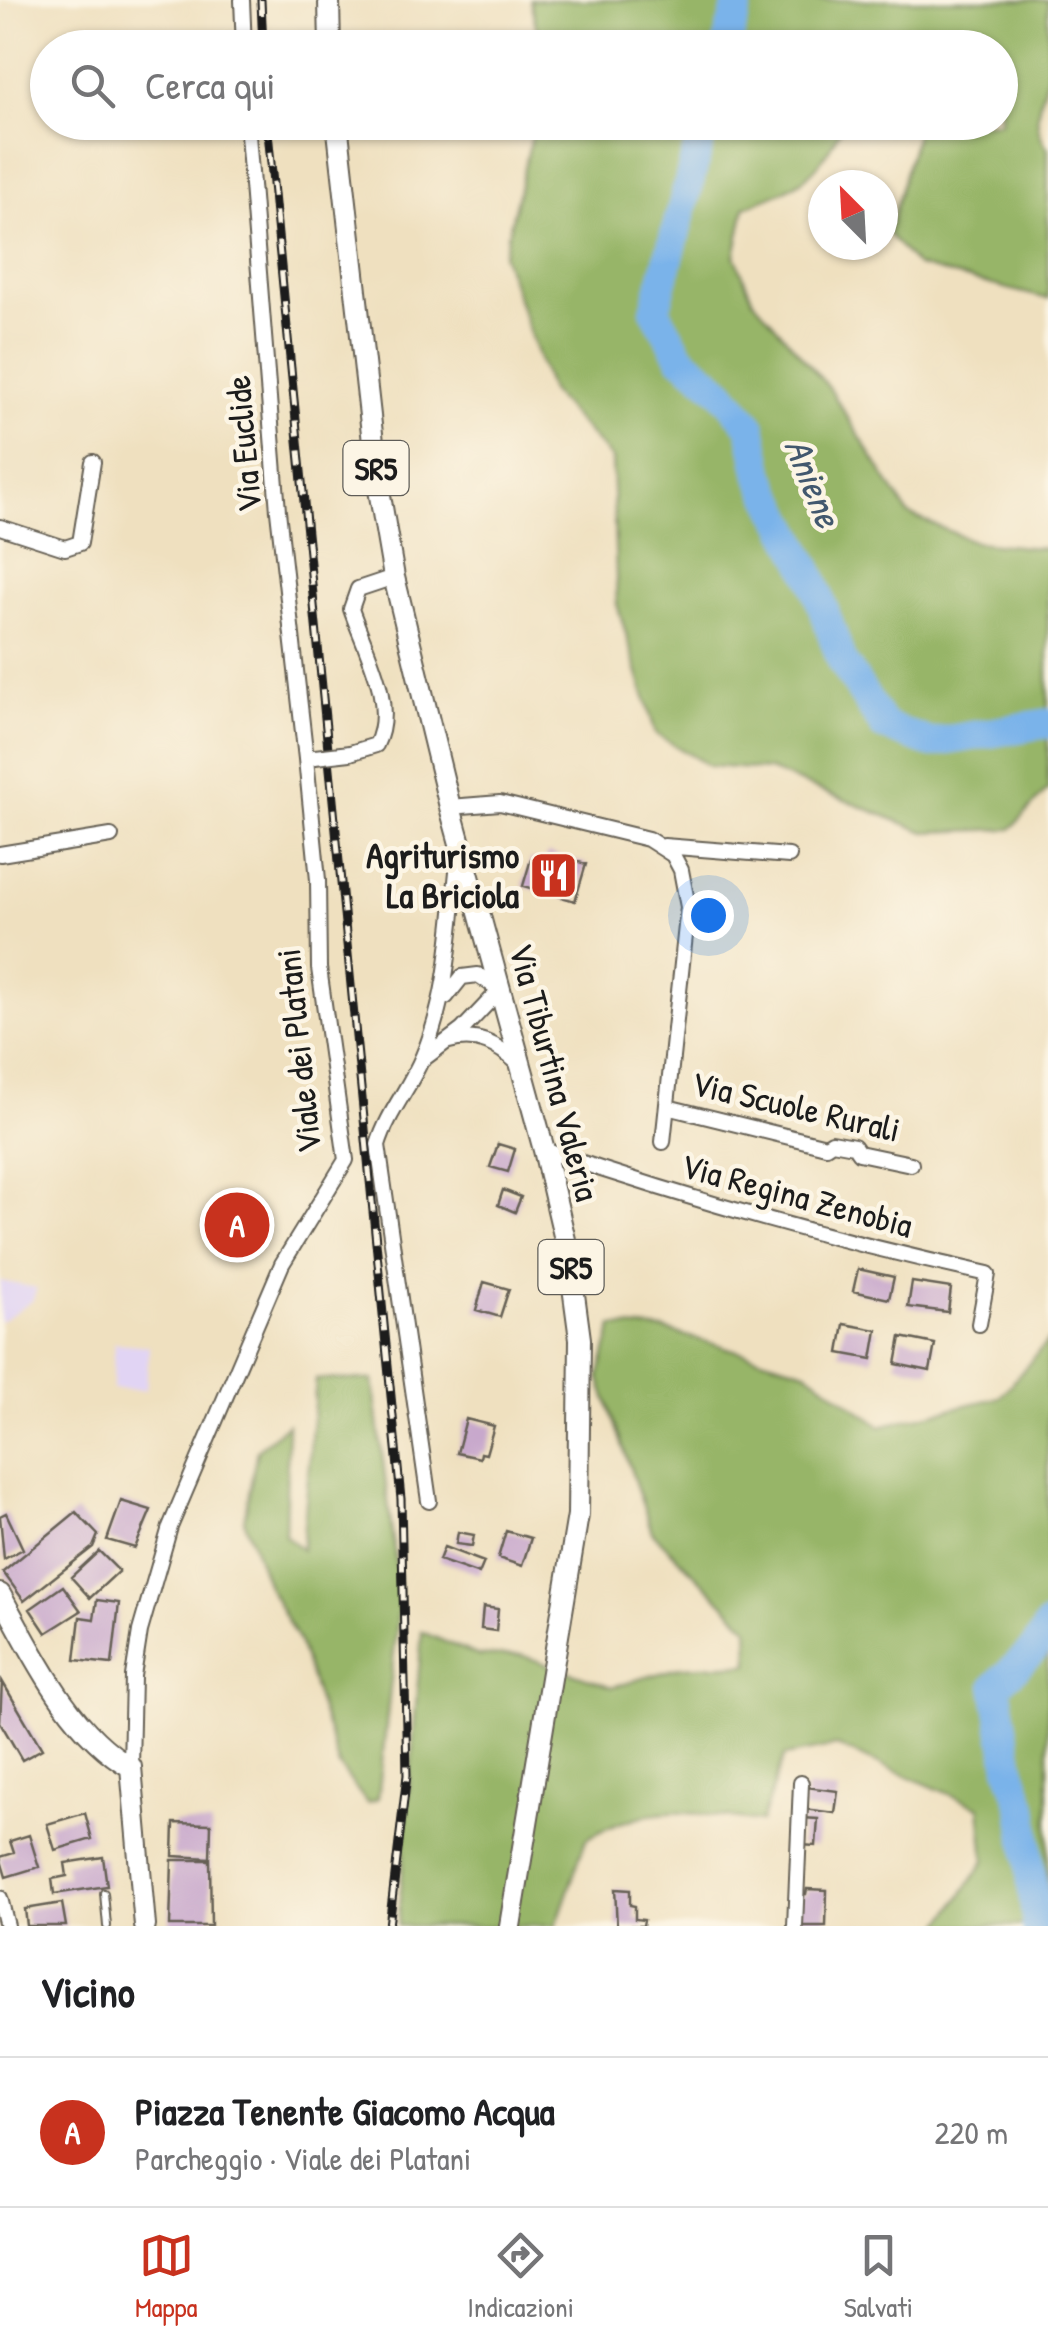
<!DOCTYPE html>
<html lang="it">
<meta charset="utf-8">
<style>
:root{--surface:#fff;--page:#f6f6f6;--text:#202124;--muted:#757577;--line:#e0e0e0;--accent:#c8321e}
body{margin:0;font-family:"Patrick Hand",sans-serif;background:var(--page);color:var(--text)}
.compass{position:absolute;left:808px;top:170px;width:90px;height:90px;border-radius:50%;background:var(--surface);box-shadow:0 2px 8px #0004;rotate:336deg}
.you{position:absolute;left:708px;top:915px;width:35px;height:35px;margin:-25px;border:8px solid #fff;border-radius:50%;background:#1a73e8;box-shadow:0 0 0 15px #1a73e833}
.badge{display:grid;place-items:center;width:65px;height:65px;border-radius:50%;background:var(--accent);color:#fff;font-size:32px;font-weight:700}
.pin{position:absolute;translate:-50% -50%;border:5px solid #fff;box-shadow:0 2px 10px #0006}
.list{margin:0;padding:0;list-style:none}
h2{display:flex;justify-content:space-between;align-items:center;height:130px;margin:0;padding:0 40px;font-size:42px}
h2 small{font-size:32px;font-weight:400;color:var(--muted)}
.list li{display:grid;grid-template-columns:65px 1fr auto;gap:30px;align-items:center;box-sizing:border-box;height:150px;padding:0 40px;border-top:2px solid var(--line)}
.list b{display:block;font-size:38px;white-space:nowrap}
.list p{margin:0;font-size:32px;white-space:nowrap;color:var(--muted)}
.list em{font-size:32px;font-style:normal;color:var(--muted)}
.icon{flex:none;width:55px;height:55px;fill:none;stroke:currentColor;stroke-width:2;stroke-linecap:round;stroke-linejoin:round}
.map{position:relative;flex:none;width:1048px;height:1926px;overflow:hidden}
.search{position:absolute;background:var(--surface);box-shadow:0 2px 8px #0004;left:30px;right:30px;top:30px;height:110px;display:flex;align-items:center;gap:25px;box-sizing:border-box;padding:0 35px;border-radius:55px;color:var(--muted);font-size:38px}
.sheet{height:280px;background:var(--surface)}
nav{display:flex;justify-content:space-around;align-items:center;box-sizing:border-box;height:140px;border-top:2px solid var(--line);background:var(--surface);font-size:28px;color:var(--muted)}
nav a{display:grid;justify-items:center;gap:5px}
nav .on{color:var(--accent)}
.map>svg:first-child{display:block}
.built{fill:#e1d4f4}
.forest{fill:#97b568;stroke:#5a6842;stroke-width:2.5}
.lines{fill:none;stroke-linecap:round;stroke-linejoin:round}
.river{stroke:#7ab3ea;stroke-width:30}
.building{fill:#c8a8cc}
.lane-casing{stroke:#666155;stroke-width:10}
.street-casing{stroke:#666155;stroke-width:18}
.secondary-casing{stroke:#666155;stroke-width:24}
.primary-casing{stroke:#666155;stroke-width:24}
.lane{stroke:#fff;stroke-width:6}
.street{stroke:#fff;stroke-width:14}
.secondary{stroke:#fff;stroke-width:20}
.primary{stroke:#fff;stroke-width:20}
.rail-casing{stroke:#1c1c1c;stroke-width:9}
.rail{stroke:#fcf5e5;stroke-width:5;stroke-dasharray:15;stroke-linecap:butt}
.street-bridge-casing{stroke:#666155;stroke-width:18;stroke-linecap:butt}
.street-bridge{stroke:#fff;stroke-width:14}
.labels{text-anchor:middle;dominant-baseline:central;stroke-width:9;stroke-linejoin:round;paint-order:stroke}
.shield{fill:#fcf5e5;stroke:#5f5d58;stroke-width:2.5}
.shield-label{font-size:32px;font-weight:bold;fill:#1c1c1c}
.street-label{font-size:35px;fill:#1c1c1c;stroke:#fcf5e5}
.poi-label{font-size:35px;font-weight:bold;fill:#1c1c1c;stroke:#fcf5e5;text-anchor:end}
.water-label{font-size:38px;font-style:italic;fill:#42586e;stroke:#fcf5e5}
</style>
<div class="map">
<svg width="1048" height="1926" viewBox="0 0 1048 1926">
<rect width="100%" height="100%" fill="#fcf5e5"/>
<filter id="ink" filterUnits="userSpaceOnUse"><feTurbulence type="fractalNoise" baseFrequency=".01" numOctaves="2"/><feDisplacementMap in="SourceGraphic" scale="20" xChannelSelector="R" yChannelSelector="G"/><feConvolveMatrix kernelMatrix="1 2 1 2 8 2 1 2 1" color-interpolation-filters="sRGB"/></filter>
<filter id="wash" filterUnits="userSpaceOnUse"><feTurbulence type="fractalNoise" baseFrequency=".0048" numOctaves="4" result="noise"/><feDisplacementMap in="SourceGraphic" scale="40" xChannelSelector="R" yChannelSelector="G"/><feGaussianBlur stdDeviation="2.25" result="paint"/><feColorMatrix in="noise" values="0 0 0 0 0 0 0 0 0 0 0 0 0 0 0 0 0 1.4 0 .05"/><feComposite in="paint" operator="in"/></filter>
<g filter="url(#wash)">
<rect width="100%" height="100%" fill="#efe0bf"/>
<!-- built -->
<path class="built" d="M0,1281L37,1288L32,1301L0,1322Z
M114,1343L149,1346L146,1390L113,1389Z"/>
<!-- forest -->
<path class="forest" d="M530,0H1048C1048,23 1048,50 1048,72C1042,98 1028,123 1048,148V299L917,266L888,234L919,123L1000,122V48L541,47Z
M535,123H843C816,179 801,185 745,207L735,256L752,298L830,389L908,514L975,542L1048,549V789L1011,829L925,832L769,770L709,766L656,734L617,604L612,459L550,391L503,256Z
M613,1326L666,1330L806,1371L880,1426L1000,1397L1048,1341V1926H940L985,1861L980,1807L837,1746L784,1756L761,1822C689,1813 653,1801 586,1839L556,1926H398L422,1632L479,1656L521,1655L612,1687L681,1667L749,1664L748,1627L652,1532L599,1377Z
M316,1379L373,1380L400,1598L378,1799L367,1803L339,1766L299,1642L268,1586L244,1520L257,1450L288,1424L285,1535L302,1550Z"/>
<g class="lines">
<!-- river -->
<path class="river" d="M726,48L739,0
M705,122L655,310L681,357L722,391L751,427L761,476L812,577L842,661L884,726L931,743L1048,723
M1037,1926L1023,1806L1010,1767L996,1686L1035,1648L1048,1626"/>
</g>
<g id="blocks">
<!-- building -->
<path class="building" d="M548,853L586,864L575,901L523,886L531,859L544,862Z
M498,1144L515,1149L508,1172L490,1167Z
M503,1190L521,1197L515,1212L498,1205Z
M858,1269L894,1277L889,1299L853,1291Z
M484,1282L509,1289L500,1317L476,1310Z
M912,1282L951,1288L948,1312L908,1307Z
M844,1324L877,1330L872,1359L839,1353Z
M901,1337L935,1344L930,1371L896,1364Z
M466,1419L494,1426L486,1454L481,1453L480,1458L457,1453Z
M121,1501L151,1510L135,1548L107,1540Z
M76,1512L98,1535L93,1547L24,1601L3,1572Z
M6,1513L23,1549L4,1559L0,1516Z
M506,1531L531,1538L522,1566L498,1558Z
M458,1532L474,1535L472,1546L456,1544Z
M444,1547L484,1562L479,1574L439,1560Z
M99,1551L119,1571L90,1598L71,1577Z
M63,1586L81,1611L46,1633L30,1609Z
M97,1600L119,1603L112,1664L75,1660L80,1617L94,1619Z
M483,1607L498,1609L496,1631L481,1629Z
M2,1681L42,1749L22,1760L0,1722Z
M806,1787L838,1791L835,1813L803,1809Z
M85,1813L92,1839L55,1850L47,1824Z
M802,1818L818,1819L816,1846L800,1845Z
M174,1823L211,1824L210,1858L173,1856Z
M29,1835L39,1867L6,1877L0,1857L14,1853L10,1841Z
M103,1857L107,1886L54,1894L52,1879L67,1876L65,1863Z
M172,1860H210L211,1926H170Z
M615,1889L630,1890V1905L635,1906V1919L644,1920L643,1926H617Z
M807,1889L827,1890L826,1926H797L798,1894H806Z
M62,1903L66,1926H27L25,1909Z"/>
</g>
</g>
<g filter="url(#ink)">
<use href="#blocks" fill-opacity="0" stroke="#666155" stroke-width="2.5"/>
<g class="lines">
<defs>
<path id="lane" d="M104,1893L107,1926"/>
<path id="street" d="M242,0L244,48
M247,122L278,511L306,759
M0,527L65,548L80,543L93,462
M350,753L376,745C397,704 365,650 351,609L358,589L394,577
M450,807L500,803L648,839L673,855L681,870L688,907L663,1142
M664,846L789,856
M0,854L111,836
M449,1041C478,1033 498,1045 519,1064
M422,1060L462,1030L500,990L478,975L462,977L446,997
M667,1107L826,1146L832,1142L854,1146L859,1153L911,1164
M544,1150C690,1200 837,1241 988,1274L979,1324
M429,1501L378,1145C388,1112 410,1088 423,1056C450,992 451,921 459,853
M131,1767L133,1676L140,1631L170,1527L282,1264L346,1160L319,968L318,880L306,759L315,757
M0,1898L7,1926
M795,1926L801,1783"/>
<path id="secondary" d="M0,1594C33,1654 70,1733 131,1767L145,1926"/>
<path id="primary" d="M329,0L330,48
M337,122L377,478L394,577L450,807L544,1150L569,1257L580,1339L578,1515L510,1926"/>
</defs>
<!-- lane casing -->
<use href="#lane" class="lane-casing"/>
<!-- street casing -->
<use href="#street" class="street-casing"/>
<!-- secondary casing -->
<use href="#secondary" class="secondary-casing"/>
<!-- primary casing -->
<use href="#primary" class="primary-casing"/>
<!-- lane -->
<use href="#lane" class="lane"/>
<!-- street -->
<use href="#street" class="street"/>
<!-- secondary -->
<use href="#secondary" class="secondary"/>
<!-- primary -->
<use href="#primary" class="primary"/>
<defs>
<path id="rail" d="M261,0L263,48
M267,122L401,1499L407,1775L389,1926"/>
</defs>
<!-- rail casing -->
<use href="#rail" class="rail-casing"/>
<!-- rail -->
<use href="#rail" class="rail"/>
<defs>
<path id="street-bridge" d="M315,757L350,753"/>
</defs>
<!-- street-bridge casing -->
<use href="#street-bridge" class="street-bridge-casing"/>
<!-- street-bridge -->
<use href="#street-bridge" class="street-bridge"/>
</g>
</g>
<!-- icons -->
<defs>
<symbol id="restaurant-square" viewBox="-11 -11 22 22"><rect x="-9" y="-9" width="18" height="18" rx="4" fill="#c8321e" stroke="#fcf5e5"/><path d="M-5-6h1v4h1v-4h1v4h1v-4h1v5L-1.5 .5V6h-2V.5L-5-1ZM5-6V6H3V1.5H1.5Q1.5-4 5-6Z" fill="#fff"/></symbol>
</defs>
<g fill-rule="evenodd">
<use href="#restaurant-square" x="526" y="848" width="55" height="55"/>
</g>
<g class="labels">
<!-- shield labels -->
<g class="shield">
<rect x="343.5" y="441" width="65" height="54" rx="8"/>
<rect x="538.5" y="1240" width="65" height="54" rx="8"/>
</g>
<g class="shield-label">
<text x="376" y="468">SR5</text>
<text x="571" y="1267">SR5</text>
</g>
<!-- street labels -->
<g class="street-label">
<text transform="translate(243 444) rotate(-95)">Via Euclide</text>
<text transform="translate(298 1051) rotate(-96)">Viale dei Platani</text>
<text transform="translate(555 1072) rotate(75)">Via Tiburtina Valeria</text>
<text transform="translate(796 1106) rotate(13)">Via Scuole Rurali</text>
<text transform="translate(797 1195) rotate(15)">Via Regina Zenobia</text>
</g>
<!-- poi labels -->
<g class="poi-label">
<text x="519" y="855">Agriturismo<tspan x="519" dy="40">La Briciola</tspan></text>
</g>
<!-- water labels -->
<g class="water-label">
<text transform="translate(814 482) rotate(68)">Aniene</text>
</g>
</g>
</svg>
<svg class="compass" viewBox="-18 -18 36 36"><path d="M0-13l5 13h-10z" fill="#e53935"/><path d="M0 13l5-13h-10z" fill="#757577"/></svg>
<div class="you"></div>
<div class="pin badge" style="left:237px;top:1225px">A</div>
<div class="search"><svg class="icon" aria-label="search" viewBox="0 0 24 24"><circle cx="10" cy="10" r="6"/><path d="M15 15l6 6"/></svg>Cerca qui</div>
</div>
<section class="sheet">
<h2>Vicino<small></small></h2>
<ul class="list">
<li><span class="badge">A</span><div><b>Piazza Tenente Giacomo Acqua</b><p>Parcheggio · Viale dei Platani</p></div><em>220 m</em></li>
</ul>
</section>
<nav>
<a class="on"><svg class="icon" aria-label="map" viewBox="0 0 24 24"><path d="M3 6l6-2 6 2 6-2v14l-6 2-6-2-6 2zM9 4v14M15 6v14"/></svg>Mappa</a>
<a><svg class="icon" aria-label="directions" viewBox="0 0 24 24"><path d="M12 3l9 9-9 9-9-9zM9 14v-3h6M13 9l2 2-2 2"/></svg>Indicazioni</a>
<a><svg class="icon" aria-label="saved" viewBox="0 0 24 24"><path d="M7 4h10v16l-5-4-5 4z"/></svg>Salvati</a>
</nav>
